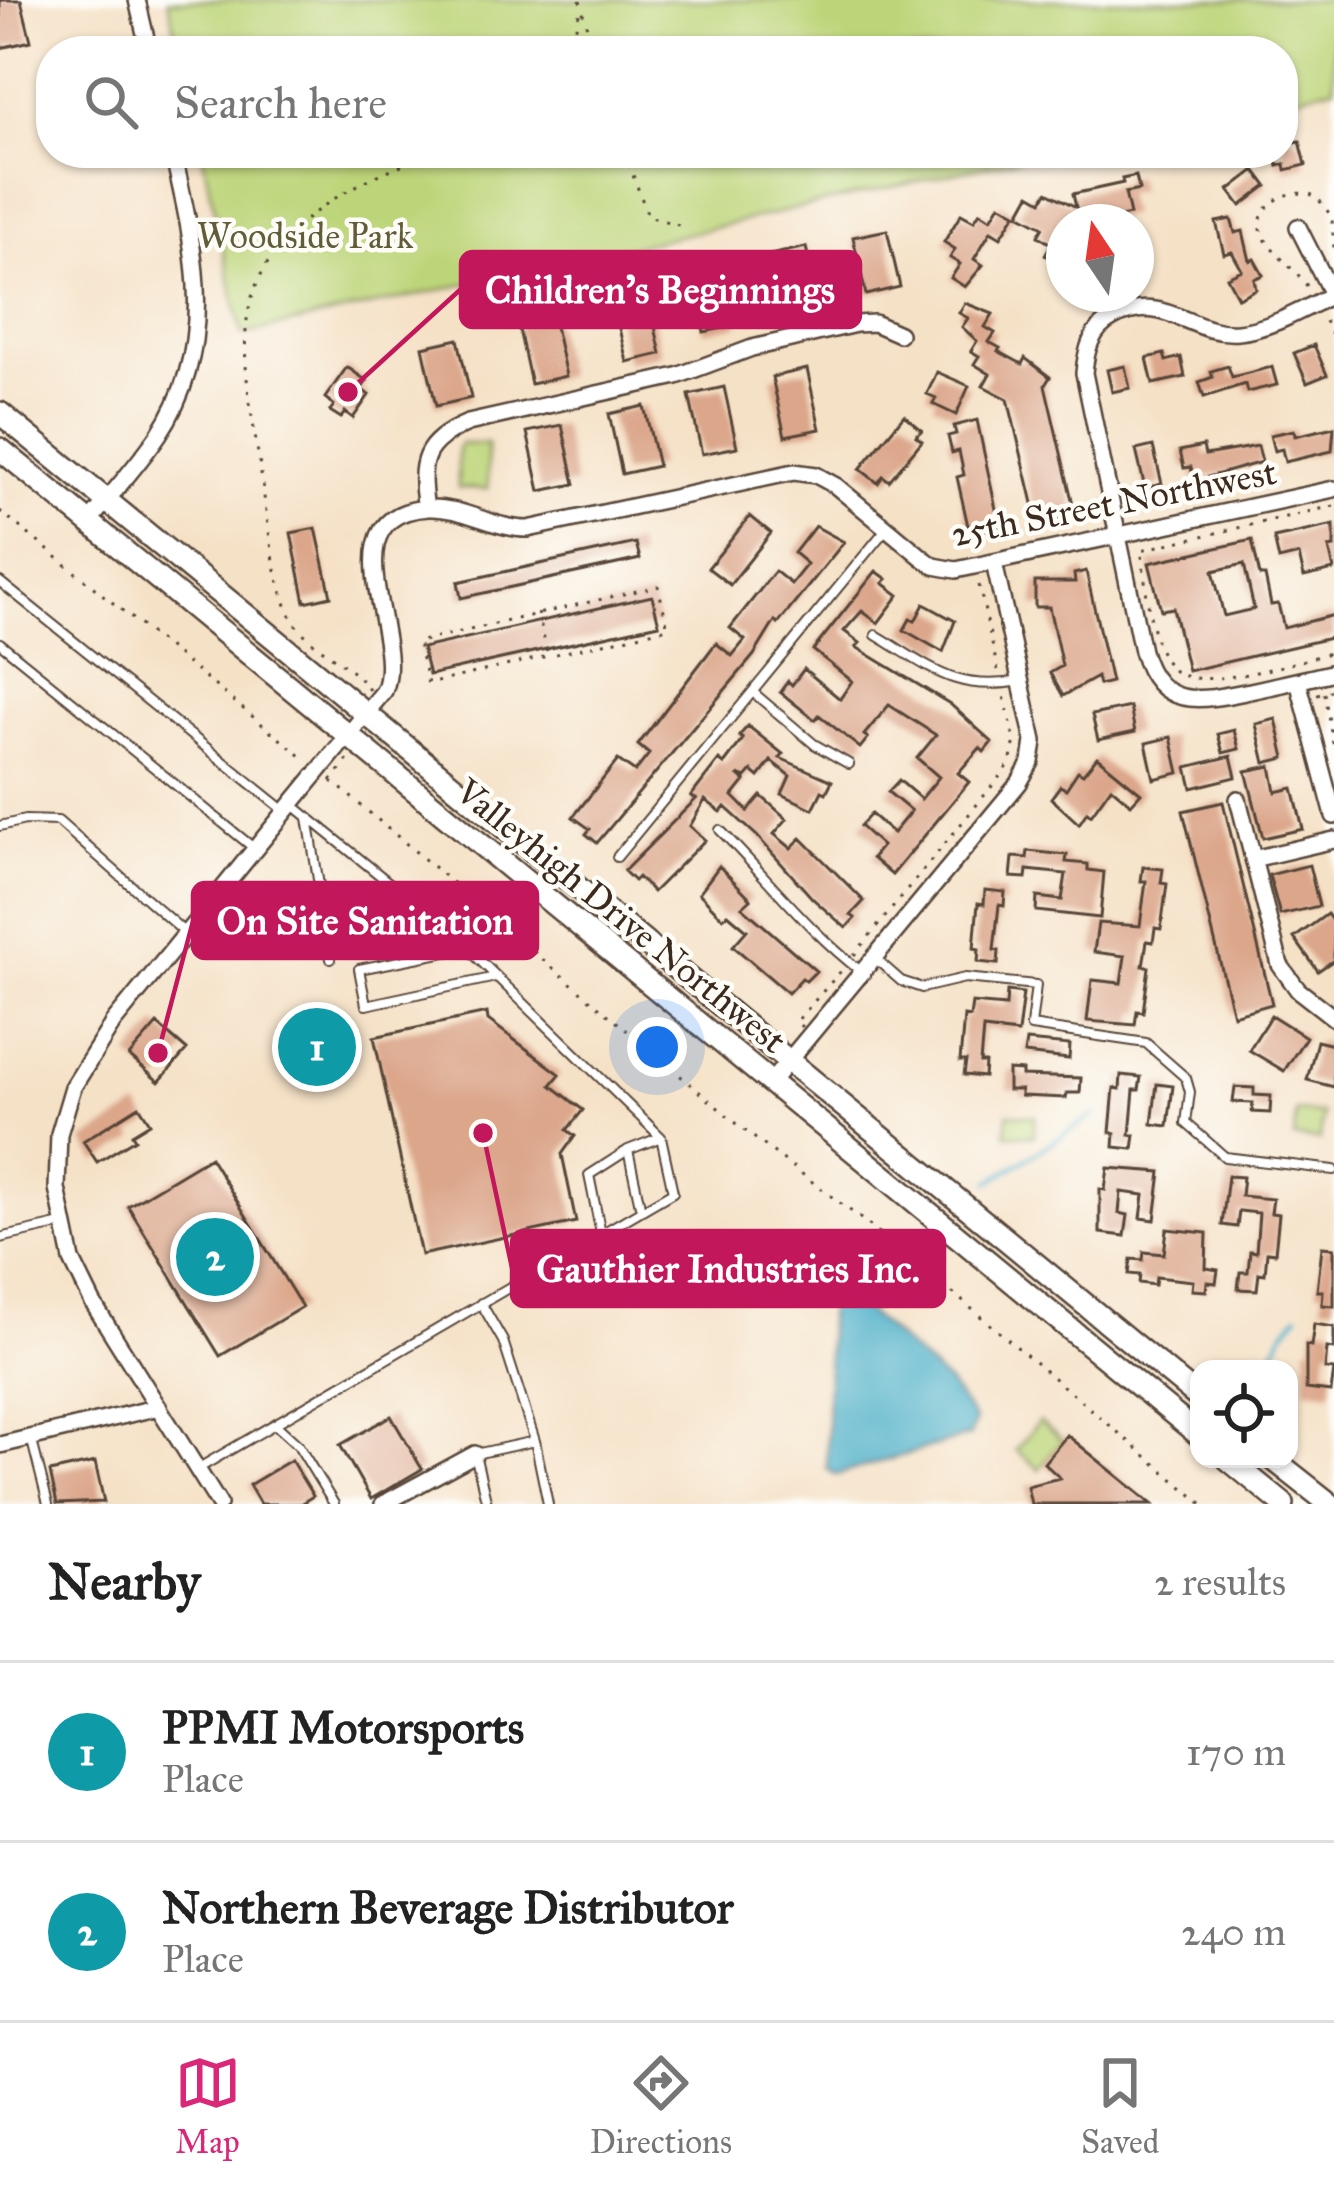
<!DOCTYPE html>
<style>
:root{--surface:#fff;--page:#f6f6f6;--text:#222;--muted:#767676;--line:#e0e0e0;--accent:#db2777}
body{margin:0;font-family:"IM FELL Great Primer",serif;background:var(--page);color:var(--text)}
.controls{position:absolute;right:36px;bottom:36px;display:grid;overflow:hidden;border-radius:24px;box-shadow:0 3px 9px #0004}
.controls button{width:108px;height:108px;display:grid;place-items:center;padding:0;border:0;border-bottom:3px solid var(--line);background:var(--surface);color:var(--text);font:60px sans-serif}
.compass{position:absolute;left:1046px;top:204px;width:108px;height:108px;border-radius:50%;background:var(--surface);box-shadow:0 3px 9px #0004;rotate:347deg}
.you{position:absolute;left:657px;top:1047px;width:42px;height:42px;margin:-30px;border:9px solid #fff;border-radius:50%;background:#1a73e8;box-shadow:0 0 0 18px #1a73e833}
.badge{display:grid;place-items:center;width:78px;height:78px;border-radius:50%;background:var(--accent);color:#fff;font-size:39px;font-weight:700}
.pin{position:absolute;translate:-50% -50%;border:6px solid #fff;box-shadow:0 3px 12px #0006}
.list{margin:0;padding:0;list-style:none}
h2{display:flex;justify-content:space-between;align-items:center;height:156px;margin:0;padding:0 48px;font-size:51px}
h2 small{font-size:39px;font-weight:400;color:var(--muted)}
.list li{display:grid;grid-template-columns:78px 1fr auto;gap:36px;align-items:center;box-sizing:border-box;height:180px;padding:0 48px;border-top:3px solid var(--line)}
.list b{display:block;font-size:45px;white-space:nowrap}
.list p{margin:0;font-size:39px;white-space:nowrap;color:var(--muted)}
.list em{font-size:39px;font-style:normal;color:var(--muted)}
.icon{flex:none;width:66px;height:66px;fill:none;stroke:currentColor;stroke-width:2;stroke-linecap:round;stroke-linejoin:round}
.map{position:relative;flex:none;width:1334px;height:1504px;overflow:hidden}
.search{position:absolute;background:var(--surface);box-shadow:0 3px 9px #0004;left:36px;right:36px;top:36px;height:132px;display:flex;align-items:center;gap:30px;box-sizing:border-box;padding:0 42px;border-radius:48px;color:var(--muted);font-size:45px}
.sheet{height:516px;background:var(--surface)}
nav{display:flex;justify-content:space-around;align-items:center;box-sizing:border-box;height:168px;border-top:3px solid var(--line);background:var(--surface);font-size:33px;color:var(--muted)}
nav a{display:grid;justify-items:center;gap:6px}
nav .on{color:var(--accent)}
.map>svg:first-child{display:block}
.green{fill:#bdd579;stroke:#7c804c;stroke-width:3}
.water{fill:#49aec8;stroke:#426c73;stroke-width:3}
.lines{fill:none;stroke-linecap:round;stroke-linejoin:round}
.stream{stroke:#49aec8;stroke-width:4.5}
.building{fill:#dba68a;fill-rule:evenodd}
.service-casing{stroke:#574537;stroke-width:12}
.minor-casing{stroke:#574537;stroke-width:20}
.secondary-casing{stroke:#574537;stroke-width:26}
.path{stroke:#574537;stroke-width:3;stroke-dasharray:3 9;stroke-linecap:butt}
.service{stroke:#fff;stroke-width:8}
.minor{stroke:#fff;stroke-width:15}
.secondary{stroke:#fff;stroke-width:21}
.labels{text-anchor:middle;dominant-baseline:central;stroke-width:9;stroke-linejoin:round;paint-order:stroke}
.park-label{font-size:36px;fill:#625d39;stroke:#fdfcf7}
.street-label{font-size:36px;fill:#3b2a1e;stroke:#fdfcf7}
.leader{fill:none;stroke:#c2185b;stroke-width:4.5}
.callout-dot{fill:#c2185b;stroke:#fdfcf7;stroke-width:4.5}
.callout{fill:#c2185b;stroke:#c2185b;stroke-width:4.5}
.callout-label{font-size:39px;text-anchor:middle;font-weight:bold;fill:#fff}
</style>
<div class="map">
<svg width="1334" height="1504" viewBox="0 0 1334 1504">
<rect width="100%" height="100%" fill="#fdfcf7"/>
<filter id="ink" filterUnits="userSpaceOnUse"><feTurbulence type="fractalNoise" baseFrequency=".00833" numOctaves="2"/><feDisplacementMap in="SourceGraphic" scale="24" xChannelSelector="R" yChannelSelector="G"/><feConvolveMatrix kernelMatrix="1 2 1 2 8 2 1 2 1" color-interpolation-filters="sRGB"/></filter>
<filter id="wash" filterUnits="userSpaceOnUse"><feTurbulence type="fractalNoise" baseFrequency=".004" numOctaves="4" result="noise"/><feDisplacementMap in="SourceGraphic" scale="48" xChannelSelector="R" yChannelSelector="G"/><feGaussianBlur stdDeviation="2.7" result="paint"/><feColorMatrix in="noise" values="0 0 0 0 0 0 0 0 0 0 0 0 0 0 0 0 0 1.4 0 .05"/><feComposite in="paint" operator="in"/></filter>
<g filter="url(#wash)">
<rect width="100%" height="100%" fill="#f5e1c6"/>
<!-- green -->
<path class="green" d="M168,0H1334V87L1283,99V51H179Z
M202,153H1042L242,335Z
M461,444H487L488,489L458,488V449Z
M1296,1112L1323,1114L1320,1140L1294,1138Z
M1008,1113L1035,1116L1034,1136L1006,1134Z
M1039,1421L1062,1440L1039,1469L1016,1450Z"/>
<!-- water -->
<path class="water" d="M844,1292L948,1383L975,1420L970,1436L836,1475L827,1469L828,1299L833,1293Z"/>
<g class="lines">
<!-- stream -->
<path class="stream" d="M990,1182L1095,1115
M1266,1369L1282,1334L1298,1315"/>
</g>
<g id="blocks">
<!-- building -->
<path class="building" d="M0,0H21L31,41L0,48Z
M1293,137L1294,142L1300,141L1306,165L1286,170L1285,164L1278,166L1275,153H1283V139Z
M1255,170L1267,186L1241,206L1229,190Z
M1136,176L1139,190L1125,193L1130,215L1100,222H1064V265L1045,255L1051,244L1038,236L1043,227L1019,214L1030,194L1042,201L1047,192L1076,207L1073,194L1123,183L1122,179Z
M1000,204L1016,213L1001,237L991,231L974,259L983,265L965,287L951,278L960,264L950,258L955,249L944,242L961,214L974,221L980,212L991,219Z
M1231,219L1235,233L1243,231L1250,261L1254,259L1263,275L1254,279L1256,289L1238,298L1227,277L1242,270L1232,252L1224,254L1216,222Z
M887,230L900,287L866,295L853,237Z
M806,247L819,306L784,314L770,255Z
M726,265L739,325L704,332L691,273Z
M648,295L661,354L627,362L613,303Z
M965,303L993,314L985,327L995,333L989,342L1000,348L998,351L1022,364L1025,358L1050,377L1045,385L1076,517L1038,524L1008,399L983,386L990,374L974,364L979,356L971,351L977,341L962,327L968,318L959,313Z
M553,317L566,376L531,384L518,325Z
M458,339L471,398L436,406L423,347Z
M1314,345L1327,375L1307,383L1294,353Z
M1164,354L1166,361L1181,357L1185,377L1153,384L1147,358Z
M1125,366L1130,388L1112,392L1107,370Z
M1228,366L1232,377L1272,367L1277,385L1247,392L1245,384L1204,397L1199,382L1213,377L1211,371Z
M347,367L367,381L361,389L369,395L353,418L345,412L341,418L330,411L334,405L325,398Z
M807,369L820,429L785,436L772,377Z
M937,372L969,386L956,415L933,404L936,398L927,394Z
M724,387L737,447L702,454L689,395Z
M644,406L658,466L622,474L609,414Z
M904,415L922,430L916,436L922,441L889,481L883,476L878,483L860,469Z
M977,420L1000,528L977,533L976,525L968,526L957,477L964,475L959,451L952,453L948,436L956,434L954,426Z
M562,425L575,484L540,491L527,432Z
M1334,427L1332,451L1285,462L1282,449L1274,451L1270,435L1294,430L1295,436Z
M1153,446L1162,484L1145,488L1136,450Z
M1203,446L1205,455L1258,446L1262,462L1194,481L1191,467L1184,468L1180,451Z
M750,516L771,533L730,585L708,568Z
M1334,525V547L1329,548L1334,570L1304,577L1299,555L1279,560L1274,538Z
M815,526L844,542L778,624L775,621L754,655L597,843L586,834L590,829L573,817L618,760L635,772L649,754L638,745L716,643L732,656L745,640L730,628L775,571L791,584L807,564L794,553Z
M316,528L331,596L305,602L291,533Z
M1252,540L1260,576H1265L1271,605L1278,604L1284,628L1334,615V637L1188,671L1173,608L1161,610L1149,563ZM1244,564L1254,609L1224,616L1213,571Z
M636,543L640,559L461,598L458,582Z
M876,571L887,579L883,583L899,595L878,623L862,611L844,631L860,643L856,647L950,704L992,742L984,752L980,748L958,773L969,782L892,875L872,858L882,846L860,826L871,814L893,833L911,811L888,792L899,780L921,799L939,777L917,758L936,735L889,705L864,735L868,738L860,748L819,715L815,720L780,692L788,681L792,685L804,669L840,699L852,681L813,650Z
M1086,571L1111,682L1099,685L1097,677L1063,696L1050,673L1062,666L1049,607H1035V582H1075L1074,574Z
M652,596L659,624L429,675L422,648Z
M924,604L955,621L943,652L904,630L910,619L915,621Z
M1130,707L1135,732L1098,740L1092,715Z
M1276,719L1285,758L1265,763L1256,724Z
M748,726L783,754L780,758L832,781L826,793L822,791L813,809L782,794L790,776L771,761L759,777L752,771L746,778L738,775L745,781L733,796L748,811L761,796L787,819L774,834L791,848L801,838L864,901L851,915L855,918L846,928L812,898L757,836L725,807L721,812L705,800L690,826L705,840L653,892L638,877L634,881L624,871L696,799L691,796L719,760L724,764L743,739L739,736Z
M1234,730L1239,749L1223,753L1218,734Z
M1171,737L1179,773L1154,779L1146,743Z
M1231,756L1236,777L1192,788L1187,767Z
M1097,757L1141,793L1131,804L1111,787L1091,815L1087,812L1079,824L1051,798L1060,786L1066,789L1078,771L1083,774Z
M1271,766L1276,792L1293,788L1303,829L1263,838L1246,771Z
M1223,802L1272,1004L1233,1015L1183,811Z
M1028,851L1067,855L1066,862L1088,864V870L1104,872L1100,918L1036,911L1037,897L1062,900L1066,874L1027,870L1026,878L1011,877L1013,857L1027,858Z
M1309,865L1319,906L1280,915L1269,875Z
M719,866L751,899L742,907L816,971L806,981L802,978L788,993L733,946L747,930L728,914L723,918L699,893Z
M1143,867L1163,869L1161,883L1167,884L1161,929L1155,928L1153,942L1147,941L1143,966L1149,967L1143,1012L1137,1011L1135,1025L1087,1021L1092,980L1121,983L1125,956L1094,952L1098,923L1140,926L1146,881H1141Z
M985,890L1005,892L1004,906L999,905L994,950L999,951L998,964L978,962L979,949L974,948L978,903L984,904Z
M1327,914L1334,923V960L1318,971L1294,938Z
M1007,991L1023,993L1018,1033L983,1029L980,1063H985L984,1077L964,1075L966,1061H960L964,1016L970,1017L972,1003L1006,1006Z
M487,1013L488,1020L560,1074L551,1085L583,1110L567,1130L575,1136L562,1154L576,1222L421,1255L374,1037Z
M1271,1015L1306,1037L1284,1071L1249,1050Z
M342,1016L353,1064L293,1078L282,1030Z
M157,1024L187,1050L159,1082L129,1056Z
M1026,1041L1070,1045L1069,1059L1024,1054Z
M1317,1041L1333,1045L1334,1087L1307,1080Z
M1008,1070L1022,1071V1076L1081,1078L1080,1093H1067L1066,1098L1021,1096V1090H1008Z
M1121,1075L1141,1077L1139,1090H1134L1130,1135H1135L1133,1149L1114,1147L1115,1133L1110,1132L1114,1088L1120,1089Z
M1157,1084L1173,1086L1168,1126L1152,1124Z
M1235,1087L1254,1088V1095L1271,1096L1270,1113L1252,1112L1253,1103L1233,1102Z
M139,1106L150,1123L132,1134L135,1139L97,1162L83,1141Z
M210,1157L302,1307L220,1356L128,1206Z
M1108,1168L1161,1172L1155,1220L1141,1218L1144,1195L1121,1192L1119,1213L1128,1215L1125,1236L1100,1233V1189L1105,1190Z
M1228,1176L1243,1177L1241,1196L1273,1199L1271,1213L1279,1214L1275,1253L1267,1252L1265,1274L1259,1273L1257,1290L1238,1289L1240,1272H1248L1250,1251L1256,1252L1259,1213L1239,1211L1237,1227L1222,1225Z
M1167,1229L1207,1233L1206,1268L1218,1270L1216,1283L1207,1282L1206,1291L1192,1290L1193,1281L1156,1277L1155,1285L1139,1283L1140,1275L1129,1274L1131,1259L1143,1260L1144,1252L1164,1254Z
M1322,1247L1334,1248V1306L1322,1305L1323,1291H1317Z
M1314,1324L1334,1327V1349L1327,1348L1325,1369L1334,1370L1331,1392L1306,1389V1345L1311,1346Z
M391,1416L422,1469L371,1499L340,1445Z
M1067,1435L1152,1504H1031L1027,1486L1060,1478L1044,1463Z
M291,1460L313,1496L300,1504H260L249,1485Z
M95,1462L104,1502L57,1504L50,1472Z"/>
</g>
</g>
<g filter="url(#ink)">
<use href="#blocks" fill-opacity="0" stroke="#574537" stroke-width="3"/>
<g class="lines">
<defs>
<path id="service" d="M0,582L284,810
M876,635C930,667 954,693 1021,681
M0,643L255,849
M755,694L814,744L849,764
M308,818L331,959
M0,826L25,820L58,821L184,932
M720,830C768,878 808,931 862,972
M617,857L886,529
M466,948L359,969L366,1005L496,977
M876,959L901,981L922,988L965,978L1036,985L1031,1026L1146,1043L1186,1078L1190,1092L1186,1123L1225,1157L1334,1170
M628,1150L641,1210
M601,1234L589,1175L628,1150L661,1137
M0,1238L62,1224
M481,1303L503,1341L535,1441
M275,1424L298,1445L334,1504
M31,1437L48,1504
M199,1468L673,1192L661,1137L456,937L292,804
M487,1504L475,1454L535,1441L548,1504"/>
<path id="minor" d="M137,0L149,51
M1298,227L1334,298
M1334,294C1305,308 1271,329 1238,332C1190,336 1166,291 1113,318C1091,329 1086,350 1084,373L1142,651C1159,711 1201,701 1250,691C1278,685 1306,679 1334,672
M426,508C418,462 423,442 468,423L677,376L752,348L856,324L874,323L899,334
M89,522C112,493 138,465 159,434C218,345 195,249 173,153
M1298,681L1334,816
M1238,799L1280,965L1298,990L1334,1018
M1253,859L1334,840
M771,1082L1019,783L1031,762L1034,741L994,563
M0,1445L159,1407
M219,1504L93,1303L72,1260L57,1188L59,1134L73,1087L113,1023L384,691C408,639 324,515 428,508C462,506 494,529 528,529L794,472L816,475L836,486L923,558L934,566L956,570L1334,489
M383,1504L475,1454"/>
<path id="secondary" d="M0,413L1199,1398
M0,449L1199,1435
M1228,1459L1283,1504
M1273,1459L1330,1504"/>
</defs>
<!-- service casing -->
<use href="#service" class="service-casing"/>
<!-- minor casing -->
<use href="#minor" class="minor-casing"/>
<!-- secondary casing -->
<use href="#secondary" class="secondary-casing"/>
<!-- path -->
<path class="path" d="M580,0L593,51
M570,51L581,6
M625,153L648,216L685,227
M1307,286C1294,263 1230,230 1278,199C1290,192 1303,192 1316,196L1332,217L1334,250
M1325,321L1334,338
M1334,506L1141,550C1147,584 1147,640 1171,668C1197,696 1299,660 1334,652
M0,511L306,760
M979,585L998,671
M538,613L548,656L428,684L418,642L658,586L668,628L548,656
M369,690C350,661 308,649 291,616C274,585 266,510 261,474C254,423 241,371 247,320C259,228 358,177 436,153
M1324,693L1334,749
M1317,694L1334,690
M331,781L350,757
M332,781L748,1133L902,1250L1203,1504
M854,955L1010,764L1015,740L1003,692
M802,1027L796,1022L841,971"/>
<!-- service -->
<use href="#service" class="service"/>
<!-- minor -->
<use href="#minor" class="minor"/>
<!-- secondary -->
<use href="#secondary" class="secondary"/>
</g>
</g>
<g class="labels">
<!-- park labels -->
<g class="park-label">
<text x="305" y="236">Woodside Park</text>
</g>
<!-- street labels -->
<g class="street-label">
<text transform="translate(1114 503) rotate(-11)">25th Street Northwest</text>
<text transform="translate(621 916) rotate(39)">Valleyhigh Drive Northwest</text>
</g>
</g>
<!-- callouts -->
<path class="leader" d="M348 392L461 289M158 1053L193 921M483 1133L512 1268"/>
<g class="callout-dot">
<circle cx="348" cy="392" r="12"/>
<circle cx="158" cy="1053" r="12"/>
<circle cx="483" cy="1133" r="12"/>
</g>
<g class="callout">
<rect x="461" y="252" width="399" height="75" rx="12"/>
<rect x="193" y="883" width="344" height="75" rx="12"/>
<rect x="512" y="1231" width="432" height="75" rx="12"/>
</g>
<g class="callout-label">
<text x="660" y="303">Children's Beginnings</text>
<text x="365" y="934">On Site Sanitation</text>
<text x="728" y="1282">Gauthier Industries Inc.</text>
</g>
</svg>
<div class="controls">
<button><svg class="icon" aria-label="locate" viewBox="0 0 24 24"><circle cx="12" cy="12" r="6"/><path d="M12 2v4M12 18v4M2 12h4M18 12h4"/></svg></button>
</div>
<svg class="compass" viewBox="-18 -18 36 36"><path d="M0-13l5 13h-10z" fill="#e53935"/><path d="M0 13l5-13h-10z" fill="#767676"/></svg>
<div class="you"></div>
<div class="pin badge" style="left:317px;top:1047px;background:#0f9aa8">1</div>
<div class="pin badge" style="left:215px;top:1257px;background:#0f9aa8">2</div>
<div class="search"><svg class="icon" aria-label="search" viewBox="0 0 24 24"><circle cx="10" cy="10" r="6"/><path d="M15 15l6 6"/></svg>Search here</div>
</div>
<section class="sheet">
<h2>Nearby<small>2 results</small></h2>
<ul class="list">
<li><span class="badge" style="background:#0f9aa8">1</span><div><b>PPMI Motorsports</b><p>Place</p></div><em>170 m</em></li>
<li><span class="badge" style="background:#0f9aa8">2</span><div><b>Northern Beverage Distributor</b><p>Place</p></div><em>240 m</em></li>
</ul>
</section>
<nav>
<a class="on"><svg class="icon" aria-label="map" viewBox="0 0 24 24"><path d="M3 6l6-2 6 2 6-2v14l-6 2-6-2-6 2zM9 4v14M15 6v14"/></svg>Map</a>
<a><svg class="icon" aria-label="directions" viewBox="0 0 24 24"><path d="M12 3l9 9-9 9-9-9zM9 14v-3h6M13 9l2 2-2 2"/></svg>Directions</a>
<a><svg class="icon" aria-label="saved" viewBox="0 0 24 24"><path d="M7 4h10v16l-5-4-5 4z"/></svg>Saved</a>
</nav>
